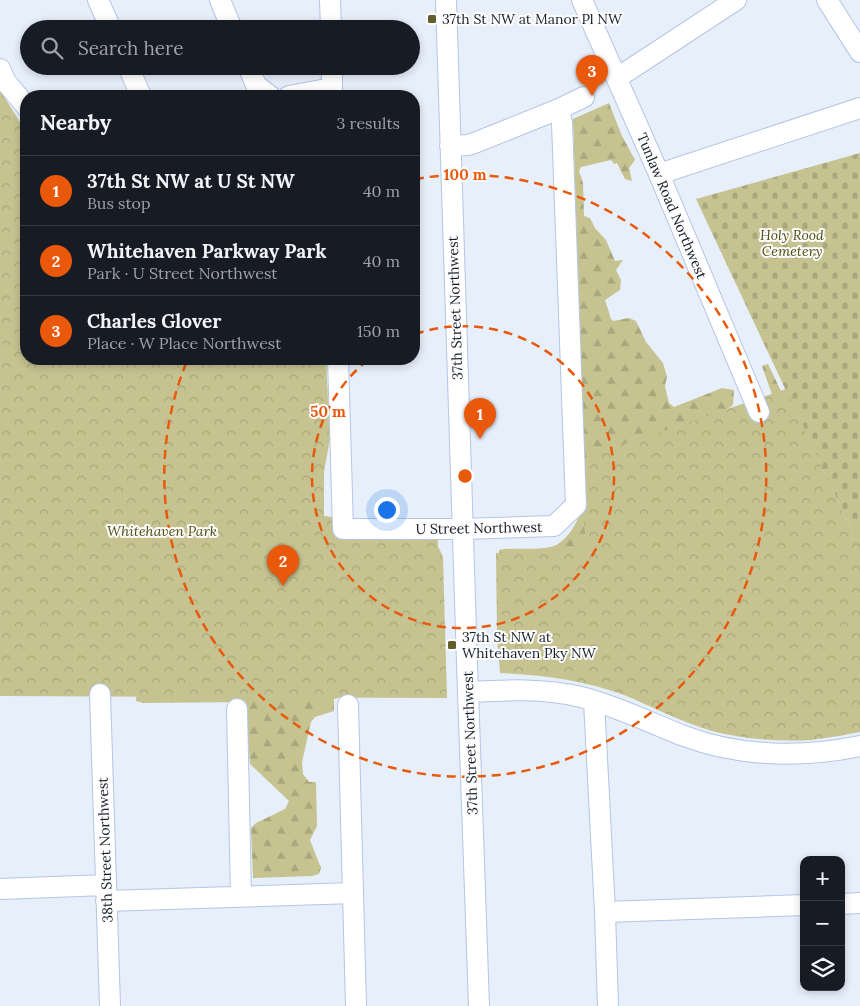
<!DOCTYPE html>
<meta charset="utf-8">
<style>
:root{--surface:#171b24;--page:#242831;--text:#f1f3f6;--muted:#9ea1a6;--line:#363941;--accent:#ea580c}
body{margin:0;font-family:Lora,serif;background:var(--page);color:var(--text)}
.controls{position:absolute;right:15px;bottom:15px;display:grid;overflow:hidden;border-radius:10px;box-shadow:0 2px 8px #0003}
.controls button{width:45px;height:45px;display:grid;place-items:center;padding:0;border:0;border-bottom:1px solid var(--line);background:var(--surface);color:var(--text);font:25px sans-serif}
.you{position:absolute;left:386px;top:509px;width:18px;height:18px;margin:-12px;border:4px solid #fff;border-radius:50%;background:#1a73e8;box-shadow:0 0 0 8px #1a73e833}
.badge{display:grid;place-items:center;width:32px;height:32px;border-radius:50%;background:var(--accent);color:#fff;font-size:16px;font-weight:700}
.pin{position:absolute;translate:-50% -41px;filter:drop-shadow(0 1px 2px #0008)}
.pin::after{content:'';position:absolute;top:26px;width:18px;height:15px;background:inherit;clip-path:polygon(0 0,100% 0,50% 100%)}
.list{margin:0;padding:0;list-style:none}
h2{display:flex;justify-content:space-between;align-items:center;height:65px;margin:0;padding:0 20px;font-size:21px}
h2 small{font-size:16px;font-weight:400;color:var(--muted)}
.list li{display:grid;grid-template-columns:32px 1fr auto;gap:15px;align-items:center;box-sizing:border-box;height:70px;padding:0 20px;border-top:1px solid var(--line)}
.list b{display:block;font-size:19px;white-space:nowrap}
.list p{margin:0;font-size:16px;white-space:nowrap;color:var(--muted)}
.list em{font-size:16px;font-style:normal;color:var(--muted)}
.icon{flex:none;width:28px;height:28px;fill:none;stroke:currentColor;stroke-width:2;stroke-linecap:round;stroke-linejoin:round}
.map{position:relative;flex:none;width:860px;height:1006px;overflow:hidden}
.search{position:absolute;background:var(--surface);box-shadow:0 2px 8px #0003;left:20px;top:20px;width:400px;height:55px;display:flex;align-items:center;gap:12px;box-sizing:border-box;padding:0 18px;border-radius:28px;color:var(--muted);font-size:19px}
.panel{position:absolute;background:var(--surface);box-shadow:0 2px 8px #0003;left:20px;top:90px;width:400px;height:275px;border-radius:20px}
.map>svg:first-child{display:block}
.forest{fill:url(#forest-firs)}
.cemetery{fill:url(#cemetery-stones)}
.park{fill:url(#park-crowns)}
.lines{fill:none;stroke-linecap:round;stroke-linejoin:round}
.minor-casing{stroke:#b3c6e4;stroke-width:22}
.minor{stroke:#fff;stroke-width:20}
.ring{fill:none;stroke:#e8590c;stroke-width:2.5;stroke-dasharray:9 6}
.poi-dot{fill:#625f2c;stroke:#fcfcfc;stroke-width:2}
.labels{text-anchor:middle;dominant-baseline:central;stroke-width:4;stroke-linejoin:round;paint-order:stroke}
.poi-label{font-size:14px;fill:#161c27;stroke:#fcfcfc;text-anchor:start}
.street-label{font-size:14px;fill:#161c27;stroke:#fcfcfc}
.park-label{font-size:14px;font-style:italic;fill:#514d11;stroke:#fcfcfc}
.centre{fill:#e8590c;stroke:#fcfcfc;stroke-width:2.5}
.ring-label{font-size:15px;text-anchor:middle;font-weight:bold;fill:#e8590c;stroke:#fcfcfc;stroke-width:4;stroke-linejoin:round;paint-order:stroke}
</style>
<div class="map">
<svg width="860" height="1006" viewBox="0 0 860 1006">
<defs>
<pattern id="forest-firs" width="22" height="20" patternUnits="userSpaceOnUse" patternTransform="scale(1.25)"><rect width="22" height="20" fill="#c6c391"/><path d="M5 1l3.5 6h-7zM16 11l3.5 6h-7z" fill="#a9a77d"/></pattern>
<pattern id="cemetery-stones" width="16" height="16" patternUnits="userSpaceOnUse" patternTransform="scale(1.25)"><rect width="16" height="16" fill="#c6c391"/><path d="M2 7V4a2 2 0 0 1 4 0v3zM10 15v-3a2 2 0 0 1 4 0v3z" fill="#a9a77d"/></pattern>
<pattern id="park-crowns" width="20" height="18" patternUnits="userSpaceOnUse" patternTransform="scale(1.25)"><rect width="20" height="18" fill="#c6c391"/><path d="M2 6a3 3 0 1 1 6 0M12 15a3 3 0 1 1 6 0" fill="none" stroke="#a9a77d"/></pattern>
</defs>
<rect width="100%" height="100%" fill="#e7effb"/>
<!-- forest -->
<path class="forest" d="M609,103L622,136L635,160L629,168L632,181L625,179L617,163L614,164L611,160L581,167L579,171L583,183L584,216L590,218L595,228L606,240L615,261L623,260L616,270L621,280L620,290L605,300L611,319L613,321L629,318L636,321L646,342L663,363L667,377L665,386L667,395L669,403L674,407L722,388L734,390L733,405L717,416L781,420L762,366L768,364L851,536L499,554V550L504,549C517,548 548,551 558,544C572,535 579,517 585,502L573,119Z
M142,689L338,693V698L334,699V711L315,717L311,722L302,762L303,774L309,782H316L317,826L310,840L321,868L319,874L312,876L253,878L251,828L256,823L285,809L289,801L250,764L245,702L143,703L136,701V697Z"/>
<!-- cemetery -->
<path class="cemetery" d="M860,153V533H853L696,199Z"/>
<!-- park -->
<path class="park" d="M0,90L26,132V359H326L330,439L324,472V516L363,521L437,522L438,546L443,557L447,698L0,696Z
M786,389L853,533H860V732C844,735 827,738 811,740C779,742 743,739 712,731C681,722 653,707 624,695C584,680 542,675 500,673L497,636L496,553L587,548L584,525V458Z"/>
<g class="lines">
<defs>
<path id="minor" d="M98,0L111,29
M220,0L232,29
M330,0L331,29
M446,0L467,663L479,1006
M582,0L659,174L759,412
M827,0L860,52
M128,66L141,96
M248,66L256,85L270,96
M332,66V96
M0,69L6,82L26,106
M617,78L736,0
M289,96L332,88
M450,146L468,145L477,142L559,109L584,97
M659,174L860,108
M338,359L343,529H462L554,526L576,505L562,123L559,109
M468,692C506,690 544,688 581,697C617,706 650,723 684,736C740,757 802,758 860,746
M100,694L110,1006
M594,701L605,912L608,1006
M348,705L356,1006
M237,709L241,896
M0,889L106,885
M106,901L353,893
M841,904L860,903
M605,912L804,905"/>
</defs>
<!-- minor casing -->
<use href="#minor" class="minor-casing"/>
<!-- minor -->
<use href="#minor" class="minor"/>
</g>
<!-- distance rings -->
<g class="ring">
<path d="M415 334A151 151 0 1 1 369 359"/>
<path d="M415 179A301 301 0 1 1 187 361"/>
</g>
<!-- markers -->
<g class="poi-dot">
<rect x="427" y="14" width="10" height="10" rx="2.5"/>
<rect x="447" y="640" width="10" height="10" rx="2.5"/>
</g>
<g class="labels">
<!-- poi labels -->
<g class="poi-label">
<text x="442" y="19">37th St NW at Manor Pl NW</text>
<text x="462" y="637">37th St NW at<tspan x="462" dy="16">Whitehaven Pky NW</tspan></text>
</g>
<!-- street labels -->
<g class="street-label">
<text transform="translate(672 206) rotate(67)">Tunlaw Road Northwest</text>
<text transform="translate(455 308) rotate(-92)">37th Street Northwest</text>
<text transform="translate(479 528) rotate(-1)">U Street Northwest</text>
<text transform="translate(470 743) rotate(-92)">37th Street Northwest</text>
<text transform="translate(105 850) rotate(-92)">38th Street Northwest</text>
</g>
<!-- park labels -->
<g class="park-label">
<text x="792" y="235">Holy Rood<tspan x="792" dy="16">Cemetery</tspan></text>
<text x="162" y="531">Whitehaven Park</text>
</g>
</g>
<circle cx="465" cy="476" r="8" class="centre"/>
<g class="ring-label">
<text x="465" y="180">100 m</text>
<text x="328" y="417">50 m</text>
</g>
</svg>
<div class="controls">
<button>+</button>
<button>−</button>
<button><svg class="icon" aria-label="layers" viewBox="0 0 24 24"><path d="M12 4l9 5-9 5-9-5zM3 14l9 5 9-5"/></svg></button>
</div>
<div class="you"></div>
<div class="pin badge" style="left:480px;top:439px">1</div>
<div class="pin badge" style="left:283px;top:586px">2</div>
<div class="pin badge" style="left:592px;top:96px">3</div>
<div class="search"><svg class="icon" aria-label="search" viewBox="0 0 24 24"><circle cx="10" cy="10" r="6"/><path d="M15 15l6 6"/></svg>Search here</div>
<section class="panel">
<h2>Nearby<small>3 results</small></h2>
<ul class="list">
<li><span class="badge">1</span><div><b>37th St NW at U St NW</b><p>Bus stop</p></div><em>40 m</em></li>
<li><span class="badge">2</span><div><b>Whitehaven Parkway Park</b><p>Park · U Street Northwest</p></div><em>40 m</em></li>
<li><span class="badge">3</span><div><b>Charles Glover</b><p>Place · W Place Northwest</p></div><em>150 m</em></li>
</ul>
</section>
</div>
